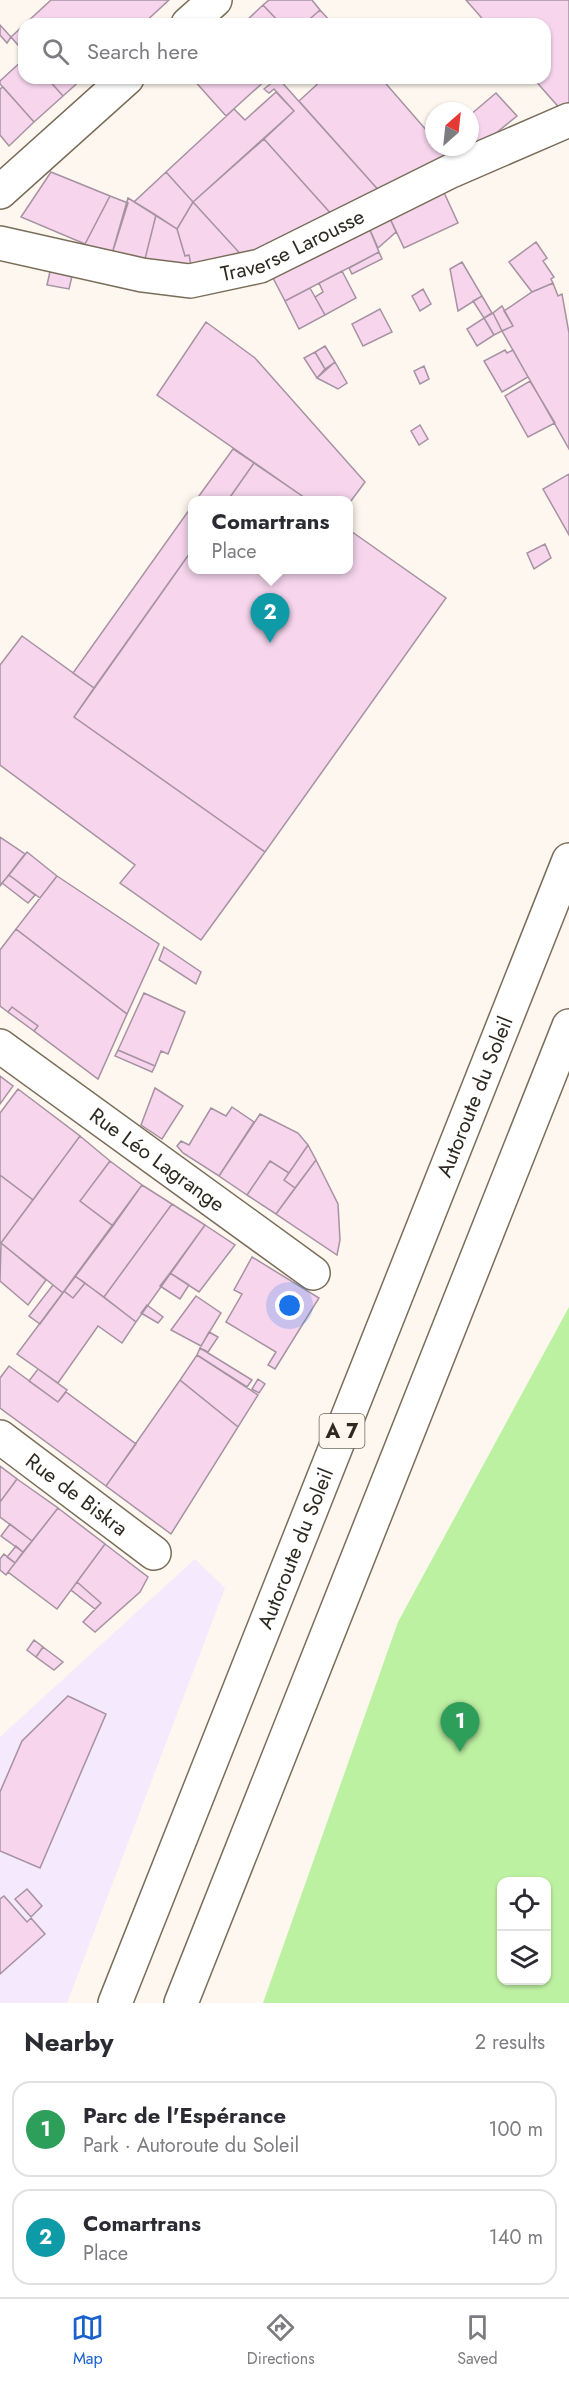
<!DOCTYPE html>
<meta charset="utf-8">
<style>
:root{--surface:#fff;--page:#f7f7f7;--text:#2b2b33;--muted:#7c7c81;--line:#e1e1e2;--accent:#1961cc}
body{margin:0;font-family:Jost,sans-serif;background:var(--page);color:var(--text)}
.controls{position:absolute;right:18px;bottom:18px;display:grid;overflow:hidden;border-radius:12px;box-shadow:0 2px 4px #0004}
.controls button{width:54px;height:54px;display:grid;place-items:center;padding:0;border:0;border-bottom:2px solid var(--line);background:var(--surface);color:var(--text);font:30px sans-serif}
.compass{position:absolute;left:425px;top:102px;width:54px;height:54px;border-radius:50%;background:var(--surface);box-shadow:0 2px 4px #0004;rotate:27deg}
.you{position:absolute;left:290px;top:1306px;width:21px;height:21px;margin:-15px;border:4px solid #fff;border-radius:50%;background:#1a73e8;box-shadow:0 0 0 9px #1a73e833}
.badge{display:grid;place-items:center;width:39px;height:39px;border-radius:50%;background:var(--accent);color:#fff;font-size:20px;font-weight:700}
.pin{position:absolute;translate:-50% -50px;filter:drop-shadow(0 2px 3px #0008)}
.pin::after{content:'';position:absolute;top:32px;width:21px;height:18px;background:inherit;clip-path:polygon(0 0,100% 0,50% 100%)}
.popup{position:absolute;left:188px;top:496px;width:165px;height:78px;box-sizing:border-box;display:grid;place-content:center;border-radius:12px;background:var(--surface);filter:drop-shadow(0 2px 4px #0005);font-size:20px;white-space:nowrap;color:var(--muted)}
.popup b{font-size:22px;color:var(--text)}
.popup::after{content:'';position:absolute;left:50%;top:100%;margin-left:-12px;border:12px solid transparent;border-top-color:var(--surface)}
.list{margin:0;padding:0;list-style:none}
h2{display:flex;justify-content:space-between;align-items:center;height:78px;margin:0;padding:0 24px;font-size:26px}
h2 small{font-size:20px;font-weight:400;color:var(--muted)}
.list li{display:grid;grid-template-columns:39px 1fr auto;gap:18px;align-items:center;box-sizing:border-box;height:96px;margin:0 12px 12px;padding:0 12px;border:2px solid var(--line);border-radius:18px}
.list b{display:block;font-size:22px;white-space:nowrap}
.list p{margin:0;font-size:20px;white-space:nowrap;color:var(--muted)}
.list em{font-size:20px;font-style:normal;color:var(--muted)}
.icon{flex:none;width:33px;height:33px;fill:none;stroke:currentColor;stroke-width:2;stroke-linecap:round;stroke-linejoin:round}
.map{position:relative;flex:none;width:569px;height:2003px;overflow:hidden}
.search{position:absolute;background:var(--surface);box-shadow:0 2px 4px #0004;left:18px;right:18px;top:18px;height:66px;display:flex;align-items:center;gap:15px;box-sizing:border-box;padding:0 21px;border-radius:18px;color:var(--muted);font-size:22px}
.sheet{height:294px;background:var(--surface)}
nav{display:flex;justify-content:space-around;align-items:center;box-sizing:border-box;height:84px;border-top:2px solid var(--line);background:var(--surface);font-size:16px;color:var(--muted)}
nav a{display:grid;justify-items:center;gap:3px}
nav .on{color:var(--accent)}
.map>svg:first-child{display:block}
.commercial{fill:#f5e9fd}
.green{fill:#bdf1a2;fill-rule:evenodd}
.building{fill:#f6d5ed;stroke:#a692a1;stroke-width:1.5}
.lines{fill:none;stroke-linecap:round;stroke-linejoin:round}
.minor-casing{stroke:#7a6d5a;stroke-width:36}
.highway-casing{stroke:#7a6d5a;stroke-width:36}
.minor{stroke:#fff;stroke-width:33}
.highway{stroke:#fff;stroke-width:33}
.labels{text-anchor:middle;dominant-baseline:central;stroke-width:4.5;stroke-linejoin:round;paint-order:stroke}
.shield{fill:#fdf7ef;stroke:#6c675f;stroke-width:1.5}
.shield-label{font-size:20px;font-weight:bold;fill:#2e2921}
.street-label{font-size:21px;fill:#2e2921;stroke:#fdf7ef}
</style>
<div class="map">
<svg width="569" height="2003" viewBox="0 0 569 2003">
<rect width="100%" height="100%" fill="#fdf7ef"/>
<!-- commercial -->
<path class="commercial" d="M195,1559L225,1588L67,2003H0V1737Z"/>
<!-- green -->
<path class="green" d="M569,1307V2003H263L398,1622ZM502,1882H546V1980H502Z"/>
<!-- building -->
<path class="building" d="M51,0H169L143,24H25Z
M269,0H312L320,10L304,24H281L263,5Z
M466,0H569V109L563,112L533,78H545V24H487Z
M263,5L281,24H243Z
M320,10L331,22L328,24H304Z
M0,25L11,37L7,43L0,35Z
M24,25V52L11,37Z
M24,59V78H47L63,96L34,122L0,84V81Z
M47,78H83L63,96Z
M192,78H268L226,116Z
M271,78H278L382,194L334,217L264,139L294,111L274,89L269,93L264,89L274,81Z
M324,78H381L434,139V147H441L453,160L382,194L299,101Z
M3,87L34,122L9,146L0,135V89Z
M276,92L294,111L193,202L166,172L234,109L245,120Z
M496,93L517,116L475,150L470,144V115Z
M264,139L334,217L246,260L193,202Z
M51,172L110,196L85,244L21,217Z
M166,172L193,202L177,229L134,202Z
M441,186L458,223L404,248L387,212Z
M110,196L128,203L111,257L82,250Z
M128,198L156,215L144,263L111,257Z
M193,202L246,260L191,265L189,255L185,256L177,229Z
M387,212L396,232L378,248L367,223Z
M156,215L177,229L185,256L189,255L191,265L144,263Z
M367,223L379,252L285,301L271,274Z
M536,242L547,258L543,261L554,277L551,279L553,283L532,292L509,262Z
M379,252L382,259L352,274L349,268Z
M462,262L482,296L458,311L450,269Z
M51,267L73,272L69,289L47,285Z
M342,271L356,298L325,315L315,297L323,292L319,283Z
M553,283L558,296L562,294L569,333V449L502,331L513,326L504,311L532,292Z
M310,288L325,315L299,329L285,301Z
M423,289L431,304L420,311L412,296Z
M482,296L492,313L484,318L473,301Z
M502,306L513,326L502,331L493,313Z
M380,309L392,332L363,346L352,324Z
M493,313L502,331L494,335L484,318Z
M484,318L494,335L477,346L467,329Z
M206,322L255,358L365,482L348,505V500H308L157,395Z
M325,346L335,362L325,369L315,352Z
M505,350L507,353L513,350L528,377L502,392L484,361Z
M315,352L325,369L317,378L304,358Z
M335,362L347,383L338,389L317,378Z
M424,366L429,379L420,384L414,371Z
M530,381L555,423L528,437L505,396Z
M420,425L428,439L419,445L411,431Z
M233,449L254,463L228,500H196Z
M254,463L308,500H228Z
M569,474V535L543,489Z
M192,506V550L94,688L73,673Z
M348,529L446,598L265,852L74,717L192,550V570H348Z
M545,544L551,558L534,569L527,553Z
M22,636L94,688L74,717L265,852L201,940L120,883L135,865L0,765V665Z
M0,837L25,854L0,886Z
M27,852L57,876L40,898L9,875Z
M9,875L35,895L28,903L2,883Z
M57,876L159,944L127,1014L16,929Z
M16,929L127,1014L98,1079L34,1031L38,1026L12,1007L8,1012L0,1006V950Z
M164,947L201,972L196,984L159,960Z
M144,993L185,1012L168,1054L161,1051L155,1066L118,1050Z
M12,1007L38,1026L34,1031L8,1012Z
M118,1050L155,1066L152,1072L115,1056Z
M0,1076L13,1086L0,1104Z
M155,1088L183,1106L162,1139L141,1125Z
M18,1089L80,1136L33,1200L0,1175V1113Z
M232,1107L254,1122L219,1176L183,1153L177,1146L181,1141L189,1145L211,1108L226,1116Z
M260,1114L298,1133L308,1145L289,1173L270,1161L247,1195L219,1176Z
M80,1136L110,1161L80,1201L113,1226L63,1293L1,1243Z
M308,1145L316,1160L295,1188L284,1180Z
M316,1160L338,1204L340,1240L337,1255L276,1214Z
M110,1161L142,1185L113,1226L80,1201Z
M270,1161L289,1173L284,1180L295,1188L276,1214L247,1195Z
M0,1175L33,1200L1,1243H0Z
M142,1185L172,1204L104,1297L75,1276Z
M172,1204L205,1225L136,1322L104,1297Z
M205,1225L235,1245L199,1292L170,1273Z
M1,1243L46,1280L28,1305L0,1281Z
M252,1257L319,1298L275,1369L268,1365L276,1352L226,1322L242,1294L234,1290Z
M170,1273L189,1285L180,1299L160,1286Z
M75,1276L85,1283L73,1298L64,1291Z
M85,1283L136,1322L122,1343L98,1326L58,1383L17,1354L64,1291L73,1298Z
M53,1285L63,1293L40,1324L29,1316Z
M196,1296L221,1313L201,1346L171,1330Z
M147,1305L163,1317L158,1323L141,1313Z
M209,1332L218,1337L208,1352L200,1348Z
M200,1348L252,1380L247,1387L197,1355Z
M197,1355L258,1395L238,1427L180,1380Z
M9,1366L58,1402L66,1392L136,1444L106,1486L0,1408V1378Z
M38,1369L67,1390L58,1402L29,1381Z
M258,1379L265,1384L259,1393L252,1389Z
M180,1380L238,1427L171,1534L106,1486Z
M0,1466L17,1479L0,1502Z
M17,1479L58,1508L32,1541L0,1517V1502Z
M58,1508L105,1544L57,1609L8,1572Z
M10,1524L32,1541L23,1552L1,1536Z
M105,1544L148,1577L140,1592L95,1632L83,1622L101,1603L77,1582Z
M16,1546L23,1552L15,1563L7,1557Z
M4,1554L15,1563L6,1575L0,1570V1559Z
M77,1582L101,1603L95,1609L71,1590Z
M34,1640L43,1647L36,1657L27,1650Z
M43,1647L63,1662L54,1670L36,1657Z
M68,1696L106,1714L40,1868L0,1851V1792L22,1741Z
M27,1889L42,1906L31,1917L15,1899Z
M4,1896L27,1922L31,1918L45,1934L0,1974V1899Z"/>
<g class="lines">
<defs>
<g id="minor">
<path d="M188,24L215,0"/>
<path d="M0,192L127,78"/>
<path id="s1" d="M0,243L142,275L190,281L260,266L451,171L569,120"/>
<path id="s2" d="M0,1046L313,1273"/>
<path id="s3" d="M0,1437L154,1553"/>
</g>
<g id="highway">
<path id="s4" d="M115,2003L569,860"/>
<path d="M181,2003L569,1026"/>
</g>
</defs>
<!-- minor casing -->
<use href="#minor" class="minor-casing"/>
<!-- highway casing -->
<use href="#highway" class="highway-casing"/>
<!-- minor -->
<use href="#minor" class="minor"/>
<!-- highway -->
<use href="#highway" class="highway"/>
</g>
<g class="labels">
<!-- shield labels -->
<rect class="shield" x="319.5" y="1414" width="45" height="34" rx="4.5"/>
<g class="shield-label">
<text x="342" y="1431">A 7</text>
</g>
<!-- street labels -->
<g class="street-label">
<text stroke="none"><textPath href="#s1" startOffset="303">Traverse Larousse</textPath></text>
<text stroke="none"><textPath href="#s4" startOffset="975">Autoroute du Soleil</textPath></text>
<text stroke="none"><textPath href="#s2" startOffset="194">Rue Léo Lagrange</textPath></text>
<text stroke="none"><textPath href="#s3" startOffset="96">Rue de Biskra</textPath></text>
<text stroke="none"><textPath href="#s4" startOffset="489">Autoroute du Soleil</textPath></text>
</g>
</g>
</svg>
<div class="controls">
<button><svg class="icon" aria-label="locate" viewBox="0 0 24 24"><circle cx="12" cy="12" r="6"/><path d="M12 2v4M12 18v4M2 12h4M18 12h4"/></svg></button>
<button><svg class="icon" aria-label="layers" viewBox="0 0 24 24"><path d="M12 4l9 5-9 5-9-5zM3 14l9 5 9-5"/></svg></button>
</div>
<svg class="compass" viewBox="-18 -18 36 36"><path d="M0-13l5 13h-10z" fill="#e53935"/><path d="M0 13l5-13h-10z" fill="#7c7c81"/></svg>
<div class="you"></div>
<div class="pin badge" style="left:460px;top:1752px;background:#2e9e5b">1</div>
<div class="pin badge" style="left:270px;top:643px;background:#0f9aa8">2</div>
<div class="popup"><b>Comartrans</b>Place</div>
<div class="search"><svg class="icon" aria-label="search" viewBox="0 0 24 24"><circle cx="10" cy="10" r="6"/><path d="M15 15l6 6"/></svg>Search here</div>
</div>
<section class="sheet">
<h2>Nearby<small>2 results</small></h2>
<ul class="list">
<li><span class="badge" style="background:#2e9e5b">1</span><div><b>Parc de l'Espérance</b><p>Park · Autoroute du Soleil</p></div><em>100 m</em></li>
<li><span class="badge" style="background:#0f9aa8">2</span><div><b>Comartrans</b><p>Place</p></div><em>140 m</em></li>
</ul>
</section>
<nav>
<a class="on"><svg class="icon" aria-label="map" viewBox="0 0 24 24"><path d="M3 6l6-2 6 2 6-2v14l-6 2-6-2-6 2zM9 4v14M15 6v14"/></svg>Map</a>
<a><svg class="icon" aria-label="directions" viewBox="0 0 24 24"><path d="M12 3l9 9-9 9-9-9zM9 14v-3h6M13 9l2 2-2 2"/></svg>Directions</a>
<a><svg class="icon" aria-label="saved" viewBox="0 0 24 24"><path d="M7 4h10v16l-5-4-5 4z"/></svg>Saved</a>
</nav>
